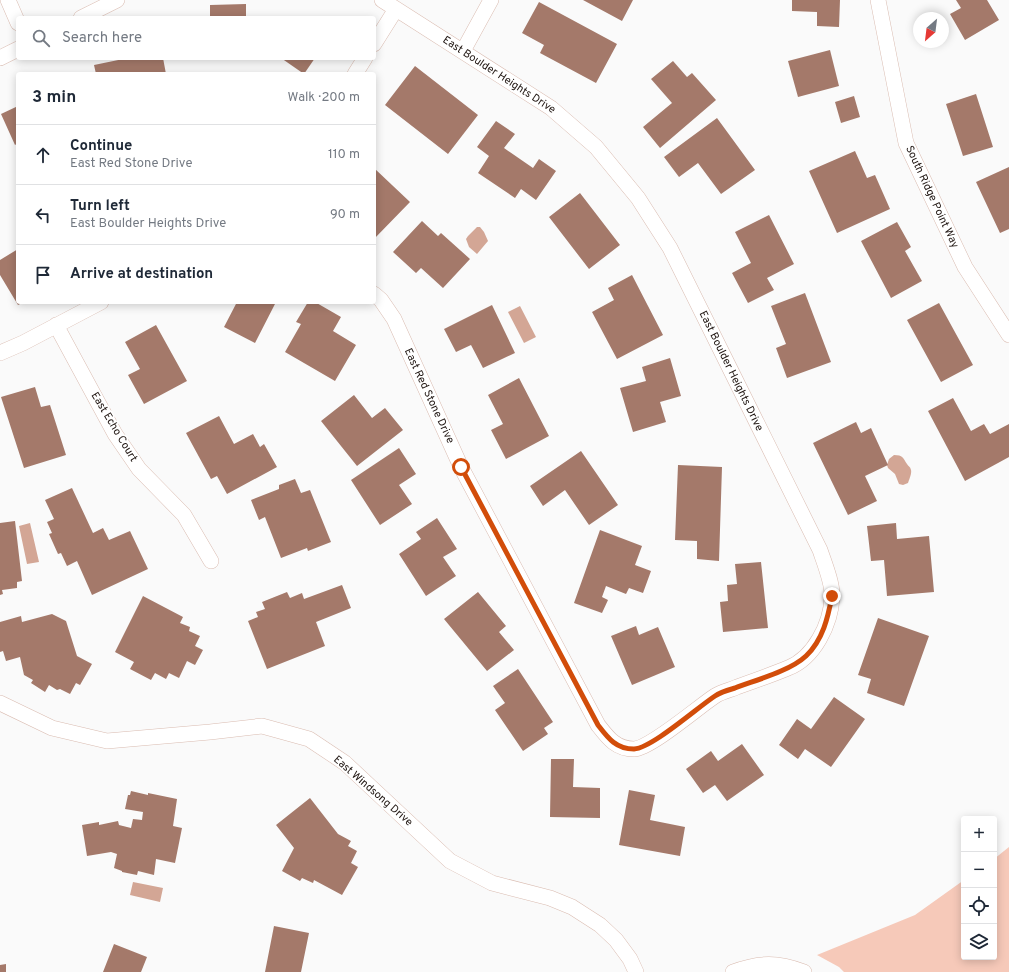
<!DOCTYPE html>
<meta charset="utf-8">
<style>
:root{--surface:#fff;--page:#f6f6f7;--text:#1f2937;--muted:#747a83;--line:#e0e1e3}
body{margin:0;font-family:Overpass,sans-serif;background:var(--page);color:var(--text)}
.controls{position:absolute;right:12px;bottom:12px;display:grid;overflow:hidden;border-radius:4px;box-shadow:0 2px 10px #0003}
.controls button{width:36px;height:36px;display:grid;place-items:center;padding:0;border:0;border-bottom:1px solid var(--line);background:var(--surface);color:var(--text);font:20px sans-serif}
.compass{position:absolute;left:913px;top:12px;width:36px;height:36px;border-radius:50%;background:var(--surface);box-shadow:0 2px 10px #0003;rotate:208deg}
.stop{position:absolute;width:12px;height:12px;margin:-9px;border:3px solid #d24d0a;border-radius:50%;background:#fff}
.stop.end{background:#d24d0a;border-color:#fff;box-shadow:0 1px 4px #0008}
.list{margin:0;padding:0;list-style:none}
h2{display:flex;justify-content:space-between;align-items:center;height:52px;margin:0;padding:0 16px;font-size:17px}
h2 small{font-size:13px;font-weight:400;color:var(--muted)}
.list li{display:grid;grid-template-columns:26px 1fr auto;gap:12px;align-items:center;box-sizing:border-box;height:60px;padding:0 16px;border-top:1px solid var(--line)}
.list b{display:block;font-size:15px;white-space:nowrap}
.list p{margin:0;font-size:13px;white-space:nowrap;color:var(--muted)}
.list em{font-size:13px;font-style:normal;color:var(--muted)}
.icon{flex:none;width:22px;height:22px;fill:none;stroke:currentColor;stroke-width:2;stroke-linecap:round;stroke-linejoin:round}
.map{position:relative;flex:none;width:1009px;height:972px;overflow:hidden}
.search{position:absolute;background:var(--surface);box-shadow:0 2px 10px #0003;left:16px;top:16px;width:360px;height:44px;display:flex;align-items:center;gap:10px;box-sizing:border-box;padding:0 14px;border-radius:4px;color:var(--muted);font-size:15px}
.panel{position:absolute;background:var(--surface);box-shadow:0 2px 10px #0003;left:16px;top:72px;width:360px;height:232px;border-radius:4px}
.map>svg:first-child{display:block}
.green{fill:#f6c9b9}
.water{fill:#d3a695}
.building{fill:#a4796a}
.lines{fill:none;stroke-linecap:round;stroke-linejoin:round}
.minor-casing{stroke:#dabcb1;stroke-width:16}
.minor{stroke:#fff;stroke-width:15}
.route{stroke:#d24d0a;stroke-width:5}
.labels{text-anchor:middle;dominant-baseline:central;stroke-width:3.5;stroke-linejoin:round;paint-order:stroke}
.street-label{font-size:11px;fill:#1f1511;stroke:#fff}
</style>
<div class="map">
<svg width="1009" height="972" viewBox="0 0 1009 972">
<rect width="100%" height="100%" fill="#fafafa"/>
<!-- green -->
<path class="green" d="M1009,847V972H844L839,967L817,955L915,915L964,880V957H994V859Z"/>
<!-- water -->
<path class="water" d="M477,227H480L484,232L488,241L477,254L469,247L466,239L468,236Z
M520,306L536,337L524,343L508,312Z
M894,455C903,455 903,458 907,464C909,467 910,466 911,470C912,473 909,480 908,483L903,485L899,484L895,474L888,468L887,465L889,459Z
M30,523L39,562L27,564L19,526Z
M133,882L163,888L160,902L130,895Z"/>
<!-- building -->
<path class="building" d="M583,0H633L622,21Z
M792,0H840L839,27L817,26V12L792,11Z
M956,0H987L999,20L965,40L950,14L961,8Z
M539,2L617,44L596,83L540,53L544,45L522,33Z
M246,4V18H189V16H210V5Z
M830,50L839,86L798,97L788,61Z
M128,58H163L166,74H96L94,65Z
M281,58H315L304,74Z
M673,61L687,77L692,73L716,100L660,148L643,127L672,103L651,79Z
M415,66L478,115L448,154L385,105Z
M976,94L993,147L963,156L946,104Z
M854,96L860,117L841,123L835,102Z
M18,106V143L15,145L1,114Z
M717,118L755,170L721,194L698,163L679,177L664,157Z
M496,121L515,134L504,148L533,168L539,159L556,171L536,200L521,189L515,198L478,173L489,156L477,147Z
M855,151L867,178L875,175L890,209L837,233L809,171Z
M1009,167V229L1000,233L976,182Z
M374,168L410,202L374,239Z
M580,193L620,245L589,269L549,217Z
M769,215L794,264L767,278L774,290L748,303L732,273L751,263L735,232Z
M422,221L438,236L441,233L470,259L443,288L421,268L416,273L393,252Z
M897,222L911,247L905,251L922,281L891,298L861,241Z
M18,249V302H24L18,305L0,275V260Z
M632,275L663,335L617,359L592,312L614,300L608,288Z
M805,293L831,362L787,378L776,348L786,344L771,306Z
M237,302H276L255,343L224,327Z
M308,302H315L341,317L333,331L356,345L335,381L285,352L301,324L296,322Z
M939,303L973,365L941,382L907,320Z
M492,305L515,353L483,368L471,345L456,352L444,329Z
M156,325L187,381L144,404L128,375L140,369L125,342Z
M670,358L681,396L660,402L666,422L633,432L620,388L646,381L642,367Z
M519,378L549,436L506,459L491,430L503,424L488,395Z
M35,387L41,407L50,405L66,455L24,468L1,397Z
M354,395L372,418L385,408L403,430L357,466L321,421Z
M953,398L971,431L984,424L990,434L1009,424V457L965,481L928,411Z
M219,416L234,444L253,434L260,447L264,444L277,467L227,494L217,476L211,479L186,433Z
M856,422L861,433L871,428L888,465L865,476L877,501L848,515L813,443Z
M399,448L416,474L399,485L412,504L380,525L351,480Z
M581,451L618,505L589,525L565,490L543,506L530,486Z
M678,465L722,467L719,561L697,559V541L675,540Z
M295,479L301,493L310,490L331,542L308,551L307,548L281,558L265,517L259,520L251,500L279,489V485Z
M72,488L93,533L103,528L109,540L130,531L148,569L92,595L77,561L67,566L61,553L58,554L49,534L52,533L47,522L54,519L45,500Z
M437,518L457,549L443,557L456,576L426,596L399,554L421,539L416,532Z
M15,521L22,581L17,582V588L2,590L3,594L0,595V523Z
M896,523L897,539L929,536L934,592L887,596L884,560L871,561L867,526Z
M600,530L642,546L635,565L651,571L643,593L629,588L626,594L606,586L602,597L608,600L602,613L574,603Z
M761,562L768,628L723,632L720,602L728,601L727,585L737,584L735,564Z
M342,585L351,608L316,622L325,646L267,669L248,621L258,617L256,612L265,609L262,602L287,592L290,598L302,593L304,599Z
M478,592L506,626L499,632L514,650L487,671L444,619Z
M143,596L183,617L180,623L190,627L189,631L200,636L195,646L203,650L195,665L187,661L179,678L169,673L166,679L155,673L151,680L130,669L134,662L115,652Z
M52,614L66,621L77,656L92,664L80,685L76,683L70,694L60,689L57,690L49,685L45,692L31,683L33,680L24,675L20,657L6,661L3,651L0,652V622L21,616L22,622Z
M878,618L929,636L904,706L867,693L871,679L858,675Z
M636,626L639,635L658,627L675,667L632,685L611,636Z
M518,669L553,722L544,728L548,734L523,751L495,710L505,703L493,686Z
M834,697L865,719L831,767L805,749L798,759L779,745L797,719L811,729Z
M742,744L764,775L727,801L715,785L703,793L686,769L711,751L718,761Z
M551,759H574L573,787L600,788V818L550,817Z
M629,790L655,795L650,820L685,827L680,856L619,845Z
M131,791L148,795V793L177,799L173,826L182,828L175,863L156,859L154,875L138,871L137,875L122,872V871L114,868L117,854L111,852L87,856L82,825L99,822V825L118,821L119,825L131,828L133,819L142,820L143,812L125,809L128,795H130Z
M310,798L338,834L351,841L348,846L357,851L351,863L358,867L342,895L314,880L313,883L302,878L300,881L282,871L294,848L276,825Z
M274,926L309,933L301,972H265Z
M114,944L147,957L141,972H103Z
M6,964V972H0V965Z"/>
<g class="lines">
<defs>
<path id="minor" d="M8,0L18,23
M878,0L906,143L965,267L1009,335
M81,18L117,0
M374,44L396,9
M463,51L491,0
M0,58L18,49
M355,74L365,58
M374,294L381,300L394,319L461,467L598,725C608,738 616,749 634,749C651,748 698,707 715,696C721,692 730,690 737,687C754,681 771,675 788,668C814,658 831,624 832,597C833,584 824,562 820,550L670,248L638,198L596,147L551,108L382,0
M56,325L115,434L139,469L184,515L211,561
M0,353L23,343L101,302
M0,703L52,728L107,741L210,732L262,726L309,739L345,763L450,861L492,883L550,898L572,907L600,925L616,940L630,959L636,972
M733,972C760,962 778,962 804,972"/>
</defs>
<!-- minor casing -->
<use href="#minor" class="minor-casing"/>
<!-- minor -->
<use href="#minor" class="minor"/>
</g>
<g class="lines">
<!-- route -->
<path class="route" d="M461,467L598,725C608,738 616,749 634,749C652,748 698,707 715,696C721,692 728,690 735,688C756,680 790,671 806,656C823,640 828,617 832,596"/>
</g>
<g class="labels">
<!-- street labels -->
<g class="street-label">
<text transform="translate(499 75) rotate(33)">East Boulder Heights Drive</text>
<text transform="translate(932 197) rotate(65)">South Ridge Point Way</text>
<text transform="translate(731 371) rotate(64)">East Boulder Heights Drive</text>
<text transform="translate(429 396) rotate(65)">East Red Stone Drive</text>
<text transform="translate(114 427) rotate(59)">East Echo Court</text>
<text transform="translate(373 791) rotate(41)">East Windsong Drive</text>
</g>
</g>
</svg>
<div class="controls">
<button>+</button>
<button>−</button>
<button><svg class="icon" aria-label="locate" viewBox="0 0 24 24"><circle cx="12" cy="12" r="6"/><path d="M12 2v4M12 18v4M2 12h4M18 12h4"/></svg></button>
<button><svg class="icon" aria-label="layers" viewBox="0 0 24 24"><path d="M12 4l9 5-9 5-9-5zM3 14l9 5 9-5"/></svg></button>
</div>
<svg class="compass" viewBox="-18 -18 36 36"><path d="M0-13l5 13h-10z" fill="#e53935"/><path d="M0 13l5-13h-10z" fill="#747a83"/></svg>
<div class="stop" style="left:461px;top:467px"></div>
<div class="stop end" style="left:832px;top:596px"></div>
<div class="search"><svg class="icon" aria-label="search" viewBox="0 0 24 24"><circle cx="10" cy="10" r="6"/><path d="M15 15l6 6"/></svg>Search here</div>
<section class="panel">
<h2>3 min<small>Walk · 200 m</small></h2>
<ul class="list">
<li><svg class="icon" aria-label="ahead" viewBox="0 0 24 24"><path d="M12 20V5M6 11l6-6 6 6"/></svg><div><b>Continue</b><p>East Red Stone Drive</p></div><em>110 m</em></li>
<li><svg class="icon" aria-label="left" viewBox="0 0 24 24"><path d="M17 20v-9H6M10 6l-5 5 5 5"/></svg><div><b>Turn left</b><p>East Boulder Heights Drive</p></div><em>90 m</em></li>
<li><svg class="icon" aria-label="arrive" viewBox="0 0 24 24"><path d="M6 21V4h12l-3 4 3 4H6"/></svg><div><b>Arrive at destination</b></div></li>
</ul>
</section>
</div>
